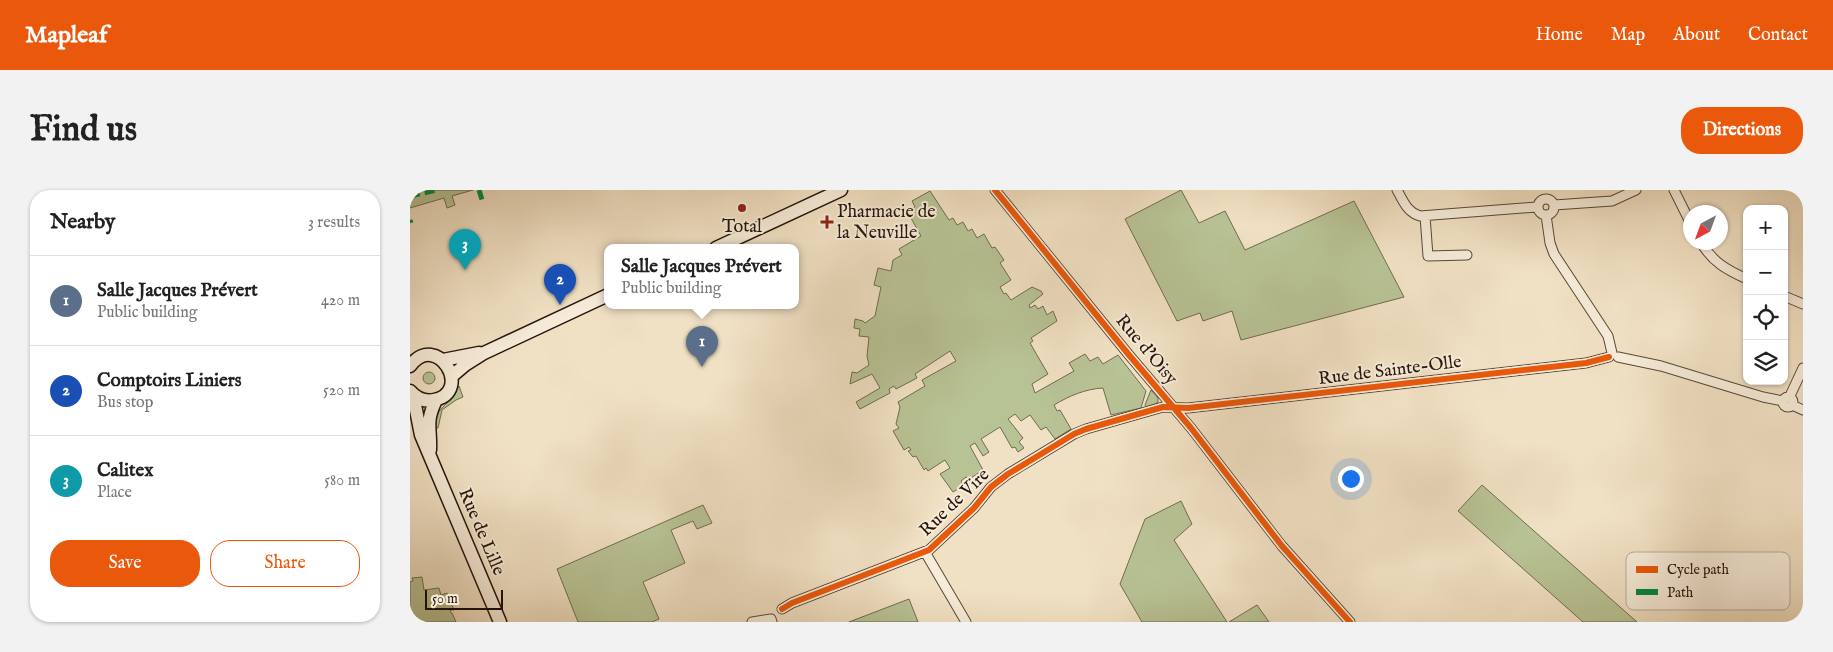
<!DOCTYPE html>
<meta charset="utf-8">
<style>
:root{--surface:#fff;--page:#f2f2f2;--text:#222;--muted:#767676;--line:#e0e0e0;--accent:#ea580c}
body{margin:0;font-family:"IM FELL English",serif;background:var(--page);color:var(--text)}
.controls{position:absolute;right:15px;top:15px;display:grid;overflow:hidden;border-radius:10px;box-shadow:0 1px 4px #0004}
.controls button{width:45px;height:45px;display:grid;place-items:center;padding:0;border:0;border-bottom:1px solid var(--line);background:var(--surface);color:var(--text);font:25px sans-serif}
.compass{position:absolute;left:1273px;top:15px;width:45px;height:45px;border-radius:50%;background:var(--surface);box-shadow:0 1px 4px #0004;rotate:221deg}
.scale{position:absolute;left:15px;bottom:12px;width:78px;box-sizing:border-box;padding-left:5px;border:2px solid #26140b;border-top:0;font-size:14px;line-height:18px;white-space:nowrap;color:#26140b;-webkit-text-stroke:4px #f6ecd9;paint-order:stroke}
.you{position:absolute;left:940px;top:288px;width:18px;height:18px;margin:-12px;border:4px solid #fff;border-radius:50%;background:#1a73e8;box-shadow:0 0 0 8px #1a73e833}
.badge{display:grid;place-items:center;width:32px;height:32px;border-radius:50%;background:var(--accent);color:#fff;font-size:16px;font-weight:700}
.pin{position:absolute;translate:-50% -41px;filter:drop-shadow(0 1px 2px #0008)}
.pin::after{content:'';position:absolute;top:26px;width:18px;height:15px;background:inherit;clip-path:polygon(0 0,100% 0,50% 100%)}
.popup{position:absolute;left:194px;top:54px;width:195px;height:65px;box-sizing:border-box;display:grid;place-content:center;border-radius:10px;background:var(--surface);filter:drop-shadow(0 1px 4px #0005);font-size:16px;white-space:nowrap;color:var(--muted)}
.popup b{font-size:19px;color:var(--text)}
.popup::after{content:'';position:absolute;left:50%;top:100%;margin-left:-10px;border:10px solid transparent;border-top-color:var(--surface)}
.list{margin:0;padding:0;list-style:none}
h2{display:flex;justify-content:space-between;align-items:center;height:65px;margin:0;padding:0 20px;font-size:21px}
h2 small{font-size:16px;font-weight:400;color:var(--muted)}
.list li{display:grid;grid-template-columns:32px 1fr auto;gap:15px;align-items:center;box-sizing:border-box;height:90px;padding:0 20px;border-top:1px solid var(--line)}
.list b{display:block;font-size:19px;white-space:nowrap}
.list p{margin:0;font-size:16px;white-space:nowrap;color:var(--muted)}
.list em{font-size:16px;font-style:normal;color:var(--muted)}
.actions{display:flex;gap:10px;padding:15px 20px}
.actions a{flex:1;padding:11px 0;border:1px solid var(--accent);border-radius:20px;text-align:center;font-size:18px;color:var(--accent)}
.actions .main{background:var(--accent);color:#fff}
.icon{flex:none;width:28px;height:28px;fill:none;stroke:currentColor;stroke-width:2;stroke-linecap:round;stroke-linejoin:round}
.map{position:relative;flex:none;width:1393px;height:432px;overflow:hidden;border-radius:20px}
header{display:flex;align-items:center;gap:30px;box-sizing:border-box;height:70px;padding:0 25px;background:var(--accent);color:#fff}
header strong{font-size:24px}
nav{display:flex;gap:28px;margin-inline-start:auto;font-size:18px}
.intro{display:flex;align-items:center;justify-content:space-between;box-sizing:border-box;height:120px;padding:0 30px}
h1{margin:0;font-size:35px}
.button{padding:12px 22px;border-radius:20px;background:var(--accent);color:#fff;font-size:18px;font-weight:700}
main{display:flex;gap:30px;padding:0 30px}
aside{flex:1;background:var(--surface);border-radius:20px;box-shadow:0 1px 4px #0004}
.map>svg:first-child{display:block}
.green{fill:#b8c395;stroke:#6f6c50}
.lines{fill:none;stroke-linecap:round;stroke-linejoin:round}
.minor-casing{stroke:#594739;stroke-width:11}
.secondary-casing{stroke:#26140b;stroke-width:15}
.minor{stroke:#f6ecd9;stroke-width:9}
.secondary{stroke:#f6ecd9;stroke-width:12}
.quiet{stroke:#00873e;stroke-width:5;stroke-dasharray:10 5;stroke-linecap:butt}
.cycleway-casing{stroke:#f6ecd9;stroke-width:9}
.cycleway{stroke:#e8590c;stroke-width:6}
.poi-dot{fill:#8f2418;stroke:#f6ecd9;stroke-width:2}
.labels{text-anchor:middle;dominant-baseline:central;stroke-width:4;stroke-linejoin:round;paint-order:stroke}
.poi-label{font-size:18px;fill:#26140b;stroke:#f6ecd9;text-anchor:start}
.street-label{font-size:18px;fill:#26140b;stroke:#f6ecd9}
.key{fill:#f6ecd9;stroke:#b8ab9b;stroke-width:1}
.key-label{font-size:14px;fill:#26140b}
</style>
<header>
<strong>Mapleaf</strong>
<nav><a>Home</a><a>Map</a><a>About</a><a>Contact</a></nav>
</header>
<div class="intro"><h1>Find us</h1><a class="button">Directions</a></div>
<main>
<aside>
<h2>Nearby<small>3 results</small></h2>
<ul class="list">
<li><span class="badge" style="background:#5c6f8a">1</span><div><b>Salle Jacques Prévert</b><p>Public building</p></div><em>420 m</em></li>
<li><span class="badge" style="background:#1a4fb4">2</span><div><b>Comptoirs Liniers</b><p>Bus stop</p></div><em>520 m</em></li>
<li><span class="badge" style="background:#0f9aa8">3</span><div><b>Calitex</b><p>Place</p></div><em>580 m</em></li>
</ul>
<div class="actions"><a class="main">Save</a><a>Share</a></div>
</aside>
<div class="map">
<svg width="1393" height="432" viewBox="0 0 1393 432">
<rect width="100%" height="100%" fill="#f1e1c4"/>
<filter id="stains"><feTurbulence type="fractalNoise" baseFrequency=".004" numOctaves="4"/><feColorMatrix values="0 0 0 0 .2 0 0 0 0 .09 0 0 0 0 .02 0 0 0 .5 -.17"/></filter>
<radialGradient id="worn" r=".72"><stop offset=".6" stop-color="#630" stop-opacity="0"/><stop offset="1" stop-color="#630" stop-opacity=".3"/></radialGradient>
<!-- green -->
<path class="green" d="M0,0H63L42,6L45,15L37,18L34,8L0,18Z
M771,0L789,33L815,21L835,60L944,11L994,107L831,150L822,121L793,131L790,123L767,131L715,29Z
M520,1L539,30L543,28L547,35L553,32L558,41L562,39L567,48L574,44L582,58L585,57L594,70L590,73L601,90L590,97L594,104L596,103L601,110L622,97L631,101L633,104L619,115L620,118L625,115L628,119L633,116L637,125L643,121L647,131L621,148L623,151L620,153L638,184L622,194L625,203L664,181L659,173L675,164L680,171L688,167L693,174L708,165L736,201L731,218L701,225L693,198C675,199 659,206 644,215L647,221L650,220L661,239L645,249L636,237L631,240L620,225L611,231L605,224L598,229L613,248L609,252L614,258L608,262L605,257L602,258L590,237L571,249L579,262L573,266L565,253L560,256L573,280L558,290L556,287L551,291L553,296L543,302L530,284L540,278L535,270L518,281L516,278L514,280L506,266L503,267L498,261L501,260L499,257L494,260L483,241L489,238L486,234L490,217L488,212L515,196L512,190L546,171L540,161L505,184L507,188L486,199L484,196L479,199L480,203L450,219L446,212L470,198L462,184L440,194L442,182L447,183L459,175L457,166L459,147L449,146L450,139L444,138L445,129L453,131L455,133L465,126L471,97L464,95L468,78L481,81L483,70L492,65L489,59L511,46L497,21L505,17L502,11Z
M13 188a6 6 0 1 1 12 0a6 6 0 1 1-12 0Z
M49,196L53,207L46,210L32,220L28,238H26L25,236C26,219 33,219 42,207C45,204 47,199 49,196Z
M741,200L748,208V212L745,214L736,217L735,215Z
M1072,295L1227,432H1173L1048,321Z
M771,311L782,334L764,350L817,432H732L710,394L735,329Z
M293,315L302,333L287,339L283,331L261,340L275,373L233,392L249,429L242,432H168L147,379Z
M12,387L14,400L29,398L31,405L37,403L44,420H40L41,423H42L46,432H0V392L3,391L2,388Z
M499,409L508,432H439Z
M847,415L859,432H819Z"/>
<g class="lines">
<defs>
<path id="minor" d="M585,0L719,165L781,238L872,356L940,432
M987,0C994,12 997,22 1010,26L1127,17
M1264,0L1280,32
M1128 17a8 8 0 1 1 16 0a8 8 0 1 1-16 0Z
M1144,15L1202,11L1226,0
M1136,25L1140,53L1144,64L1198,146L1202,163
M1015,26L1018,66L1057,65
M1291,52C1302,72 1317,80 1337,89
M1374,106L1393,114
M1208,167L1251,176L1353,207L1373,211
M1373 212a5 5 0 1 1 10 0a5 5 0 1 1-10 0Z
M1379,208L1393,178
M1382,215L1393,220
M515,362L556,432
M372,419L382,413L519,360L564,318L581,297L598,284L664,244L676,239L753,217L778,218L1176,173L1199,167
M342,432L361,429L362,432"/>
<path id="secondary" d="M306,58L431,0
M33,170L69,163
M0,176C27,140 64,202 24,210C14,212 6,208 0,201
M42,186L55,175L74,163L198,105
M3,205L11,245L90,432
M20,260C21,237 15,233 26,210"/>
</defs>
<!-- minor casing -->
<use href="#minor" class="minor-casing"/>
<!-- secondary casing -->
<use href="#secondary" class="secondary-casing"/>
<!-- minor -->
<use href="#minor" class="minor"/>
<!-- secondary -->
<use href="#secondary" class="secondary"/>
<!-- quiet -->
<path class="quiet" d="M69,0L73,13
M0,6L27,0
M0,30L1,33"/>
<defs>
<path id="cycleway" d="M585,0L719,165L781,238L872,356L940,432
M372,419L382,413L519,360L564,318L581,297L598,284L664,244L676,239L753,217L778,218L1176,173L1199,167"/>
</defs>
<!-- cycleway casing -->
<use href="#cycleway" class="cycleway-casing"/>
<!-- cycleway -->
<use href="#cycleway" class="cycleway"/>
</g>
<!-- markers -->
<g class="poi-dot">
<circle cx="332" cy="18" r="5"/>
<path d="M414.5 24.5h5v5h5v5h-5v5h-5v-5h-5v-5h5z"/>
</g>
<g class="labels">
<!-- poi labels -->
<g class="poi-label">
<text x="427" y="22">Pharmacie de<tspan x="427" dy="21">la Neuville</tspan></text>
<text x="332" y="37" text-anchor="middle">Total</text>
</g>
<!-- street labels -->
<g class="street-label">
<text transform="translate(736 160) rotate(50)">Rue d'Oisy</text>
<text transform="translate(980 181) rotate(-7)">Rue de Sainte-Olle</text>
<text transform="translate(545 313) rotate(-44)">Rue de Vire</text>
<text transform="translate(71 342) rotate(67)">Rue de Lille</text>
</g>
</g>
<!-- legend -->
<rect x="1216" y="362" width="164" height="58" rx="8" class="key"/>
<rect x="1226" y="376" width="22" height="7" fill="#e8590c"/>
<rect x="1226" y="399" width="22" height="6" fill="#00873e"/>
<g class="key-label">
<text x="1257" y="384">Cycle path</text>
<text x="1257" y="407">Path</text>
</g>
<rect width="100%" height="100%" filter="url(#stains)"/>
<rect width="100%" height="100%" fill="url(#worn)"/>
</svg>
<div class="controls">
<button>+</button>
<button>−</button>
<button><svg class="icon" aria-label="locate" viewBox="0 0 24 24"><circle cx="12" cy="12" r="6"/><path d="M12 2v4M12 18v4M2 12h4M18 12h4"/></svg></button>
<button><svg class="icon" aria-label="layers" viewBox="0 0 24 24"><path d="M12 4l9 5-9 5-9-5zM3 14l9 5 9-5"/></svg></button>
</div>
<svg class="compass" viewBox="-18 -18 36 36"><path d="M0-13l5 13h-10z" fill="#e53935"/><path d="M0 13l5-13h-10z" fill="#767676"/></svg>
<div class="scale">50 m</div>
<div class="you"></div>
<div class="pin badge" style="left:292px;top:177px;background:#5c6f8a">1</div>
<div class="popup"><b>Salle Jacques Prévert</b>Public building</div>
<div class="pin badge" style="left:150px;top:115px;background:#1a4fb4">2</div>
<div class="pin badge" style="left:55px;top:80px;background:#0f9aa8">3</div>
</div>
</main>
